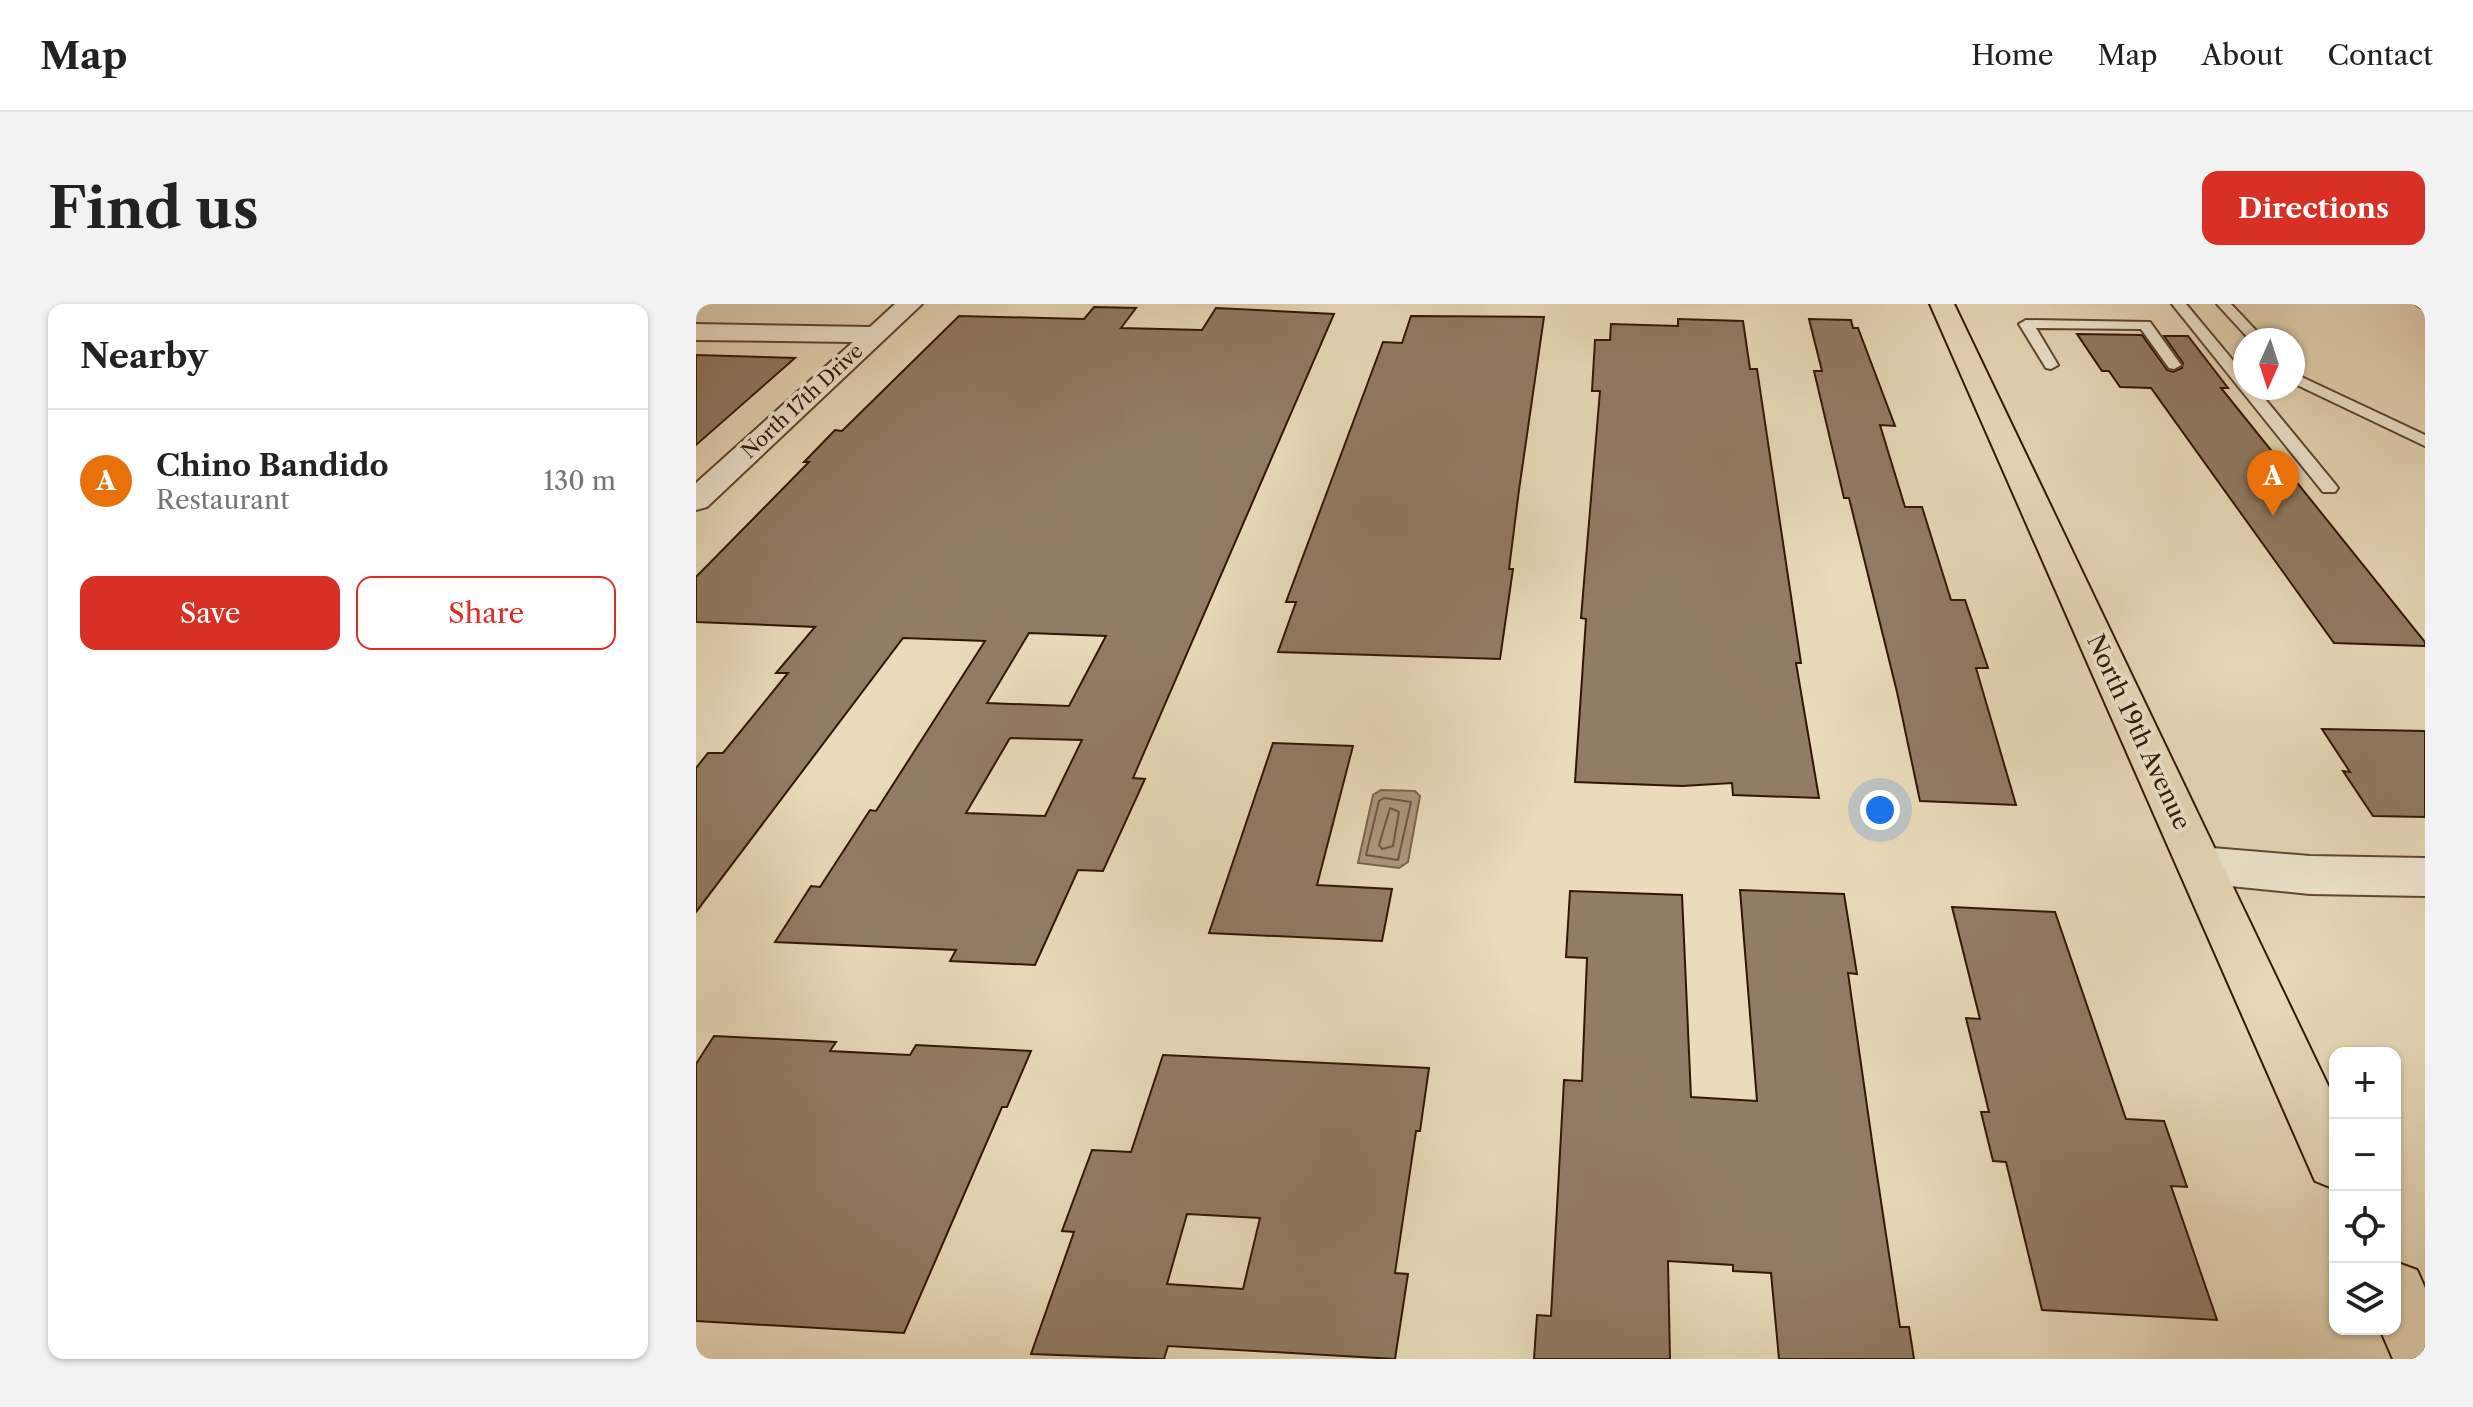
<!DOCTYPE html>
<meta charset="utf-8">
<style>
:root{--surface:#fff;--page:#f2f2f2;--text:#222;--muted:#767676;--line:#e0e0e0;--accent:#d93025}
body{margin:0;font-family:"Libre Caslon Text",serif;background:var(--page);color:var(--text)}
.controls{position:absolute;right:24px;bottom:24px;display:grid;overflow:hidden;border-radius:16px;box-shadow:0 2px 6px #0004}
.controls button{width:72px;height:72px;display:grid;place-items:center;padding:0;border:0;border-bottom:2px solid var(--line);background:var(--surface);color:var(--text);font:40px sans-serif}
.compass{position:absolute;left:1537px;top:24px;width:72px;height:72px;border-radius:50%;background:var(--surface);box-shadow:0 2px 6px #0004;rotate:183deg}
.you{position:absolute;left:1184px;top:506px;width:28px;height:28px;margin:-20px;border:6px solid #fff;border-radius:50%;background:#1a73e8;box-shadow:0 0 0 12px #1a73e833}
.badge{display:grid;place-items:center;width:52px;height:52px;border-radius:50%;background:var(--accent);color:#fff;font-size:26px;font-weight:700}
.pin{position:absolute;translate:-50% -66px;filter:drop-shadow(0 2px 4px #0008)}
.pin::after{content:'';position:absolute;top:42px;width:28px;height:24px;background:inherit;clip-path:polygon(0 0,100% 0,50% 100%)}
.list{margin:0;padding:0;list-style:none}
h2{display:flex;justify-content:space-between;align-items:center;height:104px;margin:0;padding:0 32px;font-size:34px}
h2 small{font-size:26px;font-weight:400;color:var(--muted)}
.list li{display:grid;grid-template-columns:52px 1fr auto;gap:24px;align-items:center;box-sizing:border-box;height:144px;padding:0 32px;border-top:2px solid var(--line)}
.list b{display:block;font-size:30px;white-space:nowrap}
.list p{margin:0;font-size:26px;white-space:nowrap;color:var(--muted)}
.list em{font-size:26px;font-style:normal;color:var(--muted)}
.actions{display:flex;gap:16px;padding:24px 32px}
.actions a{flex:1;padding:18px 0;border:2px solid var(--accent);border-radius:16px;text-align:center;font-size:28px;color:var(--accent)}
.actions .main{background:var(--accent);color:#fff}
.icon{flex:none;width:44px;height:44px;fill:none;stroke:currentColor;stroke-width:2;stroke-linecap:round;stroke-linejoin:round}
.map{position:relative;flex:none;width:1729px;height:1055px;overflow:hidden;border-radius:16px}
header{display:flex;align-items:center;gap:48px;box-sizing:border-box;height:112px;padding:0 40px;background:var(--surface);border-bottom:2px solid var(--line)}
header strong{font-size:38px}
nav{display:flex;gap:44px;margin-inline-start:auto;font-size:28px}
.intro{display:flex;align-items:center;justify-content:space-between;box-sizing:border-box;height:192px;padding:0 48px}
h1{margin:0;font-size:56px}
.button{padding:20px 36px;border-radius:16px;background:var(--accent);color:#fff;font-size:28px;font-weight:700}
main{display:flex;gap:48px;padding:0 48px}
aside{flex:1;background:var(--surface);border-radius:16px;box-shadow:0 2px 6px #0004}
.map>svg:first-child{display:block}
.water{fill:#ab987e;stroke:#7b644e;stroke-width:2}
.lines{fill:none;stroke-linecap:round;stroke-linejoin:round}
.shore{stroke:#6e5642;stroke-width:2}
.building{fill:#917c65;stroke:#321507;stroke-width:2;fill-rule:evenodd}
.service-casing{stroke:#604634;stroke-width:4}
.minor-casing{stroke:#604634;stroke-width:4}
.primary-casing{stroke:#321507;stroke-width:4}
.service{fill:#f1e8d3;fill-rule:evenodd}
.minor{fill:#f1e8d3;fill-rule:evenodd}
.primary{fill:#e9dbbb;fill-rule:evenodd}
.labels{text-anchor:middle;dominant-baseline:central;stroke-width:7;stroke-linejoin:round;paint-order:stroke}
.far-street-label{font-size:20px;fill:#321507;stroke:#f1e8d3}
.street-label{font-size:24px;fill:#321507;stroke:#f1e8d3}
</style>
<header>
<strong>Map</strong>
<nav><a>Home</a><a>Map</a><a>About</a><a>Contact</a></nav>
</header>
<div class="intro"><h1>Find us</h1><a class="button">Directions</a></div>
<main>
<aside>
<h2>Nearby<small></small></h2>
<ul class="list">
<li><span class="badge" style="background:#e8710a">A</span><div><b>Chino Bandido</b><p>Restaurant</p></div><em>130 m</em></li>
</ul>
<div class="actions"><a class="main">Save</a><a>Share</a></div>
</aside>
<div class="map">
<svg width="1729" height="1055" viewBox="0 0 1729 1055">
<rect width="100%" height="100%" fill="#e9dbbb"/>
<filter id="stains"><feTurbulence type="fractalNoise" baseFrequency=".0025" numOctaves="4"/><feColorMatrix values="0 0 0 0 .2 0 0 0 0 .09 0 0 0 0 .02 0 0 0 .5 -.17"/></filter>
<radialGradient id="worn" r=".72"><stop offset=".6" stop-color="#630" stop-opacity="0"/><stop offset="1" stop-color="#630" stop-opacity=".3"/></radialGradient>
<!-- water -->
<path class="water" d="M685,486L719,487L724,492L712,558L703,564L662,559L677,491Z"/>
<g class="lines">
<!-- shore -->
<path class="shore" d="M688,494L715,498L702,556L670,551L683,497Z
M694,504L703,508L697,542L686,545L683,541Z"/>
</g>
<!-- building -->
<path class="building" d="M398,3L440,4L425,24L506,26L520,4L638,10L437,474L449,475L407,567L382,566L339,661L254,657L260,646L79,638L115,582L124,583L174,506L180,507L289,337L207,334L0,608V464L12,449H27L92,369H80L119,323L0,318V273L113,158H108L139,126L146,127L263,12L388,15ZM333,329L410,332L373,402L291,399ZM314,434L386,436L349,512L270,509Z
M715,12L848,13L823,186L813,265H817L804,355L582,348L600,298H590L687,38L706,39Z
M982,15L1047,17L1054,65H1061L1105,359H1100L1123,494L1037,491L1036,479L986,482L879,478L890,315L885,314L904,87H896L899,36H914L915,20L982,22Z
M1113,15L1155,16L1157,24H1162L1199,122L1184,121L1209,203H1226L1255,296H1269L1292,364H1280L1320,501L1224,497L1201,388L1153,194H1148L1118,67H1126Z
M1381,30L1446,31L1471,66L1477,68L1486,64L1487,59L1468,32H1492L1532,84H1525L1729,338V342L1638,339L1455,84L1424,83L1413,67H1406Z
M0,51L99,54L0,141Z
M1626,425L1729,427V513L1677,512L1647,467L1654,468Z
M577,439L657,442L621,581L696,585L686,637L513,629Z
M1044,586L1148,590L1161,670L1152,669L1178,851L1204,1023H1213L1218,1055H1083L1075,969L1037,967V961L972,957L974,1055H838L841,1011L855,1012L868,776L886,777L891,654L870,653L874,587L986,591L995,793L1061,797Z
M1256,603L1359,608L1430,815L1468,817L1491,883L1475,882L1521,1016L1346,1006L1310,858L1297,857L1285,808H1293L1270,714L1284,715Z
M18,732L140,738L134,747L214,751L220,741L335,747L311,803H306L208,1029L0,1017V760Z
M467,751L733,764L724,827H720L699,969L712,970L699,1055L472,1042L468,1055L335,1050L378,928L366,927L396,846L435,848ZM491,910L564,914L547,985L471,980Z"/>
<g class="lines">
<defs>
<path id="service" d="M1476,0H1490L1549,71V84H1560L1639,180L1642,184L1639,188H1627Z
M1521,0H1535L1569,36H1554Z
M1720,0H1729V6Z
M1330,16L1454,18L1485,61L1478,65L1473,64L1445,25L1340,24L1362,61L1355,65L1350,64L1323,20Z
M1597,69L1729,131V142L1597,79Z"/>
<path id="minor" d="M199,0H226L11,203L0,206V179L157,38L0,36V20L174,23Z
M1504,543L1614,552L1729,554V592L1614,590L1504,579L1488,574L1481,561L1488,548Z"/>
<path id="primary" d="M1234,0H1258L1639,796V885L1619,877Z
M1699,958L1721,966L1729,984V1055H1697L1684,1025H1699Z"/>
</defs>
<!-- service casing -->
<use href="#service" class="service-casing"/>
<!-- minor casing -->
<use href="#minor" class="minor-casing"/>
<!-- primary casing -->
<use href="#primary" class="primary-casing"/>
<!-- service -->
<use href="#service" class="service"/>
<!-- minor -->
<use href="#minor" class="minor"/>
<!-- primary -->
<use href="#primary" class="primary"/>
</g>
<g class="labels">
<!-- far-street labels -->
<g class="far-street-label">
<text transform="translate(106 97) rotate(-43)">North 17th Drive</text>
</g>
<!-- street labels -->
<g class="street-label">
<text transform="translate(1443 428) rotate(65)">North 19th Avenue</text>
</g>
</g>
<rect width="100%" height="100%" filter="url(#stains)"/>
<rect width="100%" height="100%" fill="url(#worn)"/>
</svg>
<div class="controls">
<button>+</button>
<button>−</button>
<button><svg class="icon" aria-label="locate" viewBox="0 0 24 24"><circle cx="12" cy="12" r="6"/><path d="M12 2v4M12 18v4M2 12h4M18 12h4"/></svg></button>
<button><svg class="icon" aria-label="layers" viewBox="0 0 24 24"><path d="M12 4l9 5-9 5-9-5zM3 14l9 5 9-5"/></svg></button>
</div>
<svg class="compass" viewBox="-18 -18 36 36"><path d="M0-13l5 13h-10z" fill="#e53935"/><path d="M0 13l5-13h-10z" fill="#767676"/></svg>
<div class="you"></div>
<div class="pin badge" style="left:1577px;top:212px;background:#e8710a">A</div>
</div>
</main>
